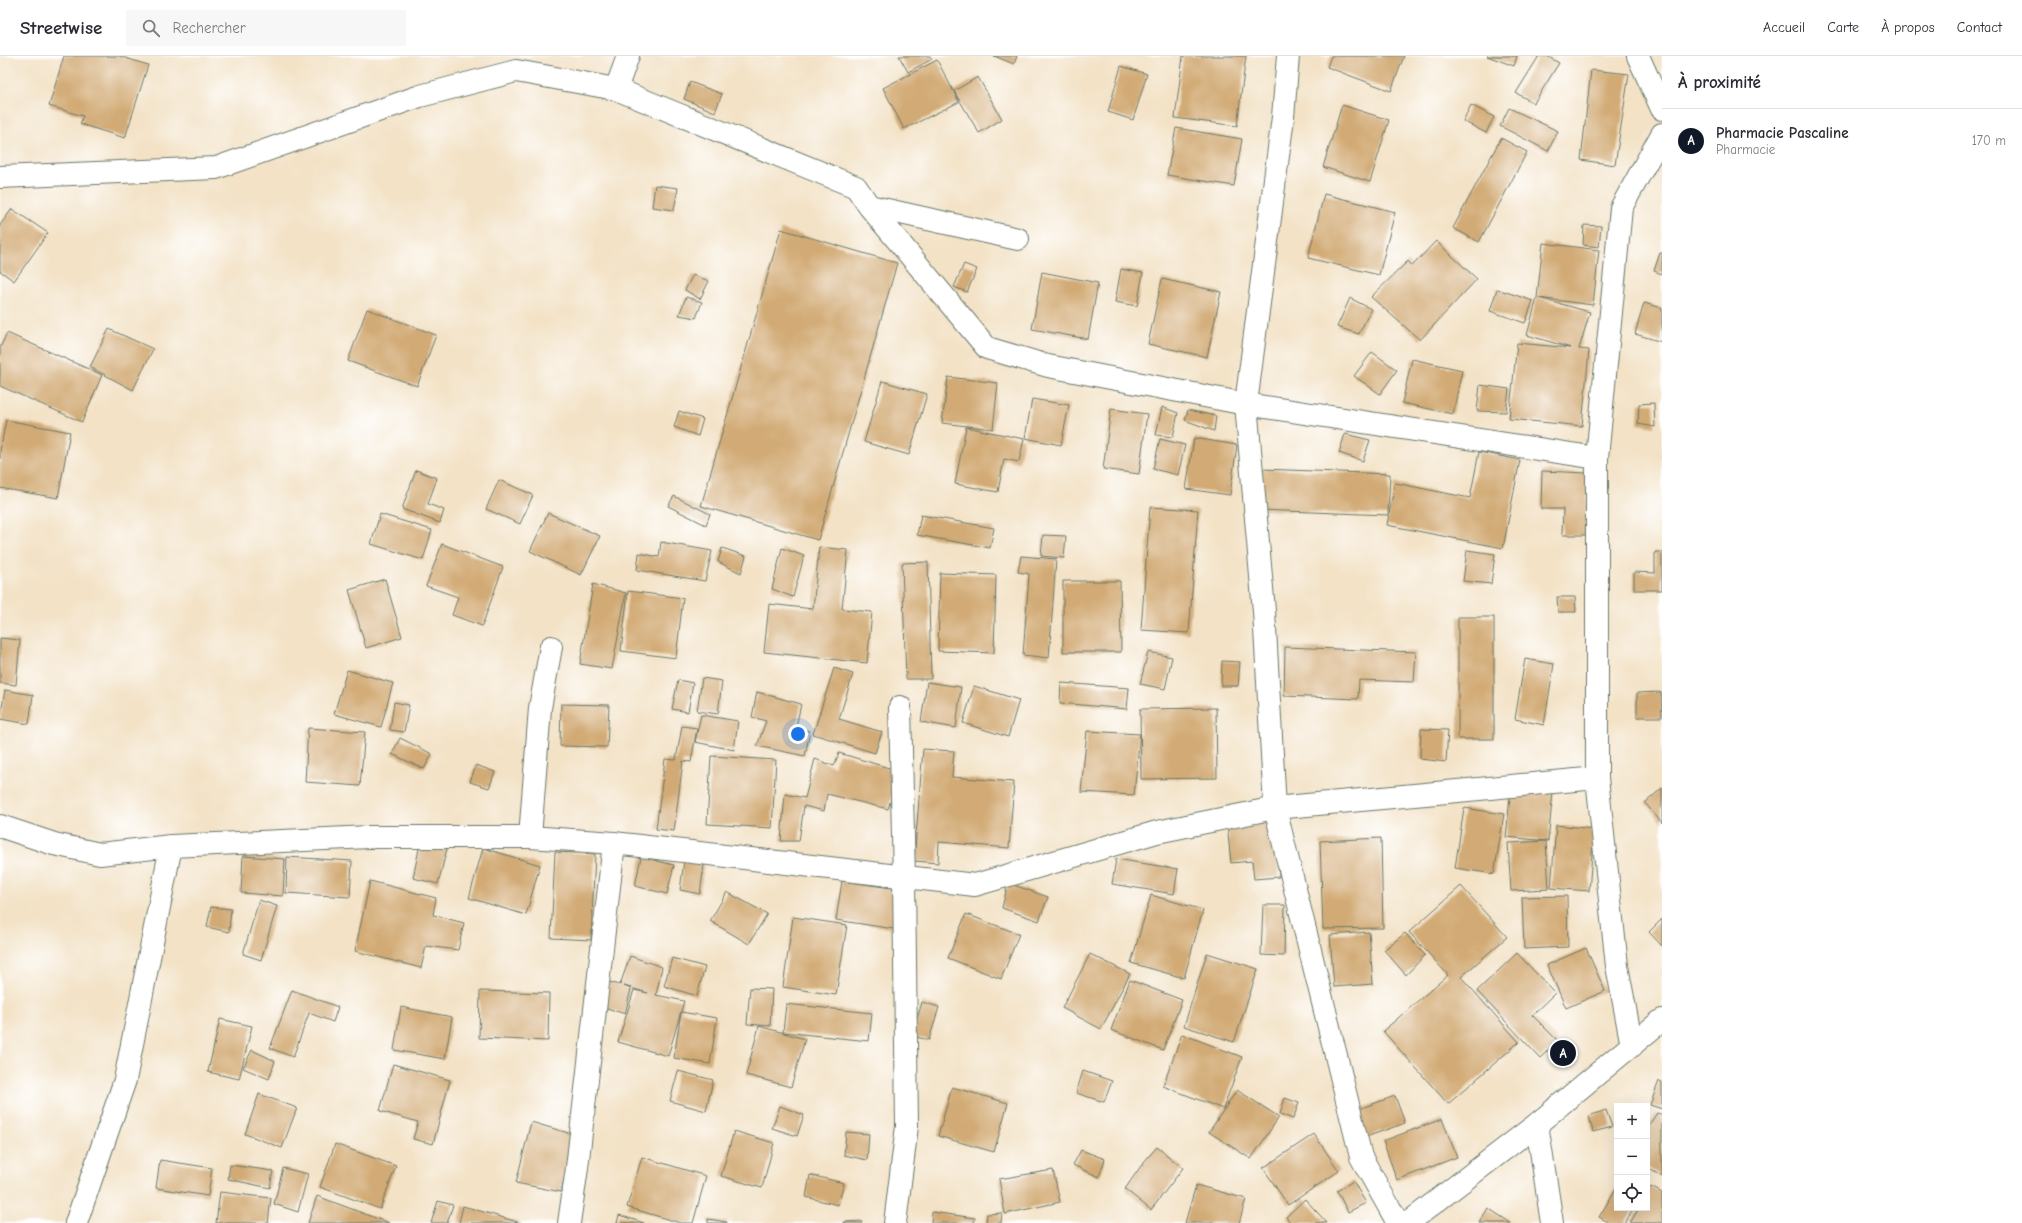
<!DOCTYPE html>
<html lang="fr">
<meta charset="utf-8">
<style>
:root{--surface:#fff;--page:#f7f7f7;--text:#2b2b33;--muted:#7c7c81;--line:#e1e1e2;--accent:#111827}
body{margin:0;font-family:"Comic Neue",sans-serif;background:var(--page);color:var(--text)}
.controls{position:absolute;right:12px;bottom:12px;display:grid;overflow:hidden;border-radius:0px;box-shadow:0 4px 16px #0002}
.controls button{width:36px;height:36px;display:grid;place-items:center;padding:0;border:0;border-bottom:1px solid var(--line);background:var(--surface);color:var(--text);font:20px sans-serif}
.you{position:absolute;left:798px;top:678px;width:14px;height:14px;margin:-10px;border:3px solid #fff;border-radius:50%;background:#1a73e8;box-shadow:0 0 0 6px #1a73e833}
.badge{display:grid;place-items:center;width:26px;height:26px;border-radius:50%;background:var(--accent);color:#fff;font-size:13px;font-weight:700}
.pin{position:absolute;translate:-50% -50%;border:2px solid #fff;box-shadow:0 1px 4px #0006}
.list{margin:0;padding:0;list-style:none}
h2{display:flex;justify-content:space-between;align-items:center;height:52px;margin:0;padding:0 16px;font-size:17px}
h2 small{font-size:13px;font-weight:400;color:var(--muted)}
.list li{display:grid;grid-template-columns:26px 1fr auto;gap:12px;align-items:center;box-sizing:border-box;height:64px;padding:0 16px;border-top:1px solid var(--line)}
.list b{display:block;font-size:15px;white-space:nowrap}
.list p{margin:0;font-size:13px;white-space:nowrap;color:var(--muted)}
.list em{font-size:13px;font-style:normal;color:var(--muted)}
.icon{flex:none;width:22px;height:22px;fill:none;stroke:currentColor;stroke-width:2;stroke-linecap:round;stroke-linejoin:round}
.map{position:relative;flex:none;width:1662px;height:1167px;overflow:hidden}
header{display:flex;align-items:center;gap:24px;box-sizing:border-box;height:56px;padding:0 20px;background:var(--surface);border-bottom:1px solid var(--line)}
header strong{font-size:19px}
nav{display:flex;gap:22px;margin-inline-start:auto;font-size:14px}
.search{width:280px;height:36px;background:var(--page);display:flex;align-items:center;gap:10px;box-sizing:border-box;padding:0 14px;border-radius:0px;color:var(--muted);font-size:15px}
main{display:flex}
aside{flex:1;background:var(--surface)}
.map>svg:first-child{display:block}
.building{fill:#d2aa74}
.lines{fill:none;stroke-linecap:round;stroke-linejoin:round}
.minor-casing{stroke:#697767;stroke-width:24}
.major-casing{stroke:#697767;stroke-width:24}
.minor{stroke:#fff;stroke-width:22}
.major{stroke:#fff;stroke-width:22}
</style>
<header>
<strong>Streetwise</strong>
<div class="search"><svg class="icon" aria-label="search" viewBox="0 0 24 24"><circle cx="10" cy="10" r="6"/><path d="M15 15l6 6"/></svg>Rechercher</div>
<nav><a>Accueil</a><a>Carte</a><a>À propos</a><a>Contact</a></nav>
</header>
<main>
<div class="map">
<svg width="1662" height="1167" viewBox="0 0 1662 1167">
<rect width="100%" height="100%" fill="#fff"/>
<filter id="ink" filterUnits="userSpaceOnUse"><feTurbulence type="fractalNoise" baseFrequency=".025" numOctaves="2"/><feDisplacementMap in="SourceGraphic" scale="8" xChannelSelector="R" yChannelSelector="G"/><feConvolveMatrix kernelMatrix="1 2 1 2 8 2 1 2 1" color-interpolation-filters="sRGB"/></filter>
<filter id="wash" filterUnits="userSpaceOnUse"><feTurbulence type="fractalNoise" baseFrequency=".012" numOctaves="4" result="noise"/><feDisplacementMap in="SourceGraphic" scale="16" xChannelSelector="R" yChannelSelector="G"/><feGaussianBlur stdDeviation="0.9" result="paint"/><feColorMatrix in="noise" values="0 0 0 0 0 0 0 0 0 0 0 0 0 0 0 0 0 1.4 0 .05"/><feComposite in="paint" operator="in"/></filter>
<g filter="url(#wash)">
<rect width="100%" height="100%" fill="#f3e2c6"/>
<g id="blocks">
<!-- building -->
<path class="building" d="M64,0H119L148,9L125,82L80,68L83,60L49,50Z
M899,0H930L932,3L908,16Z
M994,0H1017L1014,8Z
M1183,0H1246L1237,70L1175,62Z
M1331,0H1404L1391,35L1327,11Z
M1487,0H1517L1514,10Z
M1539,0H1547L1559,7L1534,47L1516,37Z
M937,4L959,46L904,73L883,32Z
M1121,10L1147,18L1133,64L1108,56Z
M1591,14L1629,18L1615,109L1581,104Z
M978,21L1002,63L979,77L954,35Z
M690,26L722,38L715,56L684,43Z
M1342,49L1389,64L1370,126L1323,111Z
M1471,49L1494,61L1486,77L1463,65Z
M1509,52L1558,75L1548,95L1500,70Z
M1176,72L1242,83L1234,130L1167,119Z
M1501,82L1527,96L1479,186L1453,172Z
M655,129L678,132L674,154L652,151Z
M1324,138L1395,156L1379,219L1308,202Z
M12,153L48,177L14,225L0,215V169Z
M1584,169L1601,170L1599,191L1583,189Z
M781,173L897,207L818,484L701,450Z
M1436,185L1477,223L1420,284L1371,241L1408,205L1412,210Z
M1543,187L1599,194L1593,249L1539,242L1590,256L1579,293L1589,294L1582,370L1509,363L1517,287L1571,292L1527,279L1537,242Z
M1660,197H1662V218L1654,215Z
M964,208L977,213L967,236L954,231Z
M1121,213L1143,217L1137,250L1115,246Z
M1042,216L1098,227L1088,283L1032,273Z
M693,219L709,225L700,243L685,234Z
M1162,223L1221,236L1207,301L1148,288Z
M1497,233L1533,245L1525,267L1490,255Z
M686,241L702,246L696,262L679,259Z
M1350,242L1371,253L1359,278L1337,271Z
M1644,247L1662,252V286L1635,278Z
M367,253L436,279L417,330L348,305Z
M109,273L153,293L133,334L90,311Z
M7,277L102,319L82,366L0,330V292Z
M1372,296L1397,314L1380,338L1354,320Z
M1412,303L1462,314L1453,358L1402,347Z
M948,321L998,327L993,373L942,367Z
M882,325L927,338L909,399L864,386Z
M1480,329L1509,333L1506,356L1477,355Z
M1032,343L1069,349L1061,389L1025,382Z
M1654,347L1655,371L1638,368L1639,348Z
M1162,351L1178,357L1173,381L1156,379Z
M1111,353L1147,358L1139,418L1103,413Z
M1188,354L1216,360L1214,375L1185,364Z
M679,355L703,363L698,380L674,371Z
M6,364L70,376L58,442L0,432V395Z
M966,371L1024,383L1019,406L1004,403L998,436L955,428Z
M1345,378L1370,384L1363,405L1339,397Z
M1194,382L1237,389L1230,439L1186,433Z
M1160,383L1185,389L1178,419L1153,413Z
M1479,396L1520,404L1503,492L1387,469L1395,427L1470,442Z
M1262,413L1390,418L1388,459L1260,454Z
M416,414L437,422L428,448L444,454L440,467L402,453Z
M1542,415L1588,417L1586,479H1562L1563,453H1541Z
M499,424L533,439L520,468L486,453Z
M674,440L710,458L706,469L668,450Z
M1150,451L1198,454L1189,577L1141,574Z
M548,457L600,480L581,519L530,495Z
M380,458L432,474L423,504L371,488Z
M921,459L994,472L990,492L917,479Z
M1043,479L1066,480L1064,502L1041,500Z
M661,486L712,495L705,525L637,514L639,497L659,501Z
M442,488L503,511L482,570L452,559L458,541L426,530Z
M819,491L848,494L842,553L872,556L867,607L764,596L769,548L813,553Z
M722,492L746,500L741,517L718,506Z
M782,492L804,500L793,541L772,533Z
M1467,494L1495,498L1491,528L1463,525Z
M1655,496H1662V534H1634V516L1655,517Z
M1021,500L1056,503L1049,602L1023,599L1029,518L1018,516Z
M928,506L931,623H906L902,507Z
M940,517L996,519L994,597L938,595Z
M385,523L402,581L366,592L349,534Z
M1063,525H1120L1121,596H1063Z
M593,528L626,537L612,613L580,608Z
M628,535L683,542L676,602L621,595Z
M1557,541H1575L1576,556H1558Z
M1458,561H1494V683H1458Z
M0,582L20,584L16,629L0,627Z
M1285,591L1416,596L1414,626L1359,624L1358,643L1284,640Z
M1148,596L1172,601L1165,633L1140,628Z
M1525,603L1554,608L1544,669L1515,663Z
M1222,605L1240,606L1238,630H1221Z
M834,612L853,618L839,663L882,676L875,697L813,678Z
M347,614L393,627L381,671L334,658Z
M702,622L722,625L718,658L697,655Z
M678,624L693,627L688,656L672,653Z
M927,626L961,631L956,672L921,666Z
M1061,627L1129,632L1127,653L1060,647Z
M974,630L1019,644L1008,681L963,667Z
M5,634L33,639L29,668L0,663Z
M757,636L801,648L796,671L810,675L805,700L757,690L766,665L752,661Z
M1661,636L1662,661H1637V637Z
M394,646L409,649L404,676L390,674Z
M561,648L609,649L607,691L560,690Z
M1216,652L1217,722L1141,723L1140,653Z
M701,659L738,665L734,694L695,686Z
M682,670L697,672L691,706L683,705L674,775L656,773L665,703L676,704Z
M308,672L365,676L360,730L305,726Z
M1421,673L1448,674L1446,706L1420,703Z
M1087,675L1140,678L1134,739L1081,736Z
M400,682L432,698L424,713L392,698Z
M923,693L954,695L952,721L1014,726L1009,792L939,786L938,807L914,805Z
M839,697L899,715L888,753L827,738L824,755L804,750L799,785H781L785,738L805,742L815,703L834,710Z
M711,700L776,704L772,772L707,768Z
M476,709L495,716L489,732L470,726Z
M1511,731L1553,736L1548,785L1506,781Z
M1662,732V767L1645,747Z
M1464,752L1504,758L1494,818L1455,812Z
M1274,765L1279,821L1254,823L1252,805L1231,807L1227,768Z
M1556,769L1594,773L1589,835L1551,832Z
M1381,782L1383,872L1323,873L1320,785Z
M421,783L448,789L438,828L413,822Z
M1546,785L1549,833L1511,835L1508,787Z
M483,792L540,809L526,859L469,842Z
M555,796L595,798L591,884L551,882Z
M243,800L285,803L283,840L241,837Z
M287,801L352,805L350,841L286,837Z
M641,801L674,809L667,838L635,830Z
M1116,803L1178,813L1174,838L1112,828Z
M684,805L704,809L700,838L680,834Z
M370,825L436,842L433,859L464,867L458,894L426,890L421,912L355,895Z
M842,825L899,833L894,873L836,864Z
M1008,827L1048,841L1039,865L1002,852Z
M1461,830L1507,881L1461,921L1519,986L1448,1048L1383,975L1448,919L1409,876Z
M727,836L767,858L749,888L710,865Z
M1151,839L1203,854L1184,922L1131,907Z
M1567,840L1568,891L1524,893L1522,841Z
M259,844L277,850L261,904L243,898Z
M1263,849H1285L1284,900L1261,899Z
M211,851L231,853L229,876L207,871Z
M966,858L1019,878L1001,923L948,902Z
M793,861L847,869L836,939L783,931Z
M1662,863V890L1649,876Z
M1369,876L1373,928L1334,931L1330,879Z
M1405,877L1425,899L1406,919L1384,894Z
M1586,892L1605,935L1566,952L1547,909Z
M1207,897L1258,913L1234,986L1184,970Z
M1517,897L1555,937L1532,959L1558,985L1540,1002L1477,935Z
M1090,898L1130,918L1101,973L1062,952Z
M630,900L662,911L656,939L684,945L668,1000L618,986L634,934L648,937L624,930L631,933L625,958L604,951L609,926L620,929Z
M672,902L705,911L697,940L664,930Z
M1130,924L1182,944L1163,994L1111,974Z
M750,932L772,933L770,970L747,968Z
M292,934L338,951L333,966L309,957L293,1001L270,992Z
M480,935L549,937L548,985L479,982Z
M922,946L939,951L929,984L912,980Z
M786,948L872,957L869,985L783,976Z
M401,951L452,961L445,1003L394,994Z
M681,956L717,962L710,1008L674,1002Z
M220,963L252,970L239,1023L208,1016Z
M759,970L805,983L791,1031L746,1019Z
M1182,978L1242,1001L1223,1053L1163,1030Z
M252,994L275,1005L269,1023L243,1012Z
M393,1008L450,1024L433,1088L413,1083L418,1066L380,1055Z
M678,1015L713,1024L706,1055L670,1045Z
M1083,1015L1112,1025L1104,1046L1076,1037Z
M1659,1025L1662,1026V1053L1650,1049Z
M952,1031L1008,1047L994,1096L938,1080Z
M1237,1034L1279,1061L1251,1103L1209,1076Z
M259,1038L297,1052L282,1092L245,1078Z
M1395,1040L1405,1067L1366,1081L1356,1054Z
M1285,1042L1299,1047L1293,1063L1280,1058Z
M780,1050L804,1059L797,1080L772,1072Z
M1606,1054L1612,1071L1593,1076L1589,1060Z
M1657,1057L1662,1060V1121L1647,1111V1072Z
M1442,1063L1457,1101L1397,1124L1383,1085Z
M531,1066L575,1079L561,1136L516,1127Z
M734,1075L774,1087L762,1132L721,1120Z
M846,1076L869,1078L867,1104L844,1099Z
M1314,1078L1339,1115L1288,1149L1263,1112Z
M335,1088L396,1110L380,1153L320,1131Z
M1157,1091L1183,1112L1151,1154L1125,1133L1143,1107Z
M1081,1094L1105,1103L1099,1121L1073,1109Z
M642,1101L706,1120L693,1167H680L627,1151Z
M160,1104L212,1112L208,1140L156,1132Z
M230,1109L273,1115L270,1132L228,1123Z
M283,1112L308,1118L298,1156L274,1148Z
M1053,1114L1060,1146L1005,1158L999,1123Z
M810,1119L844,1127L838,1149L806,1141Z
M1353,1125L1366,1147L1348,1156L1337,1135Z
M1196,1129L1246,1143L1239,1167H1185Z
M1617,1131V1152H1634L1625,1167H1610L1599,1161Z
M1651,1131L1662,1137V1167H1630L1639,1152H1647V1137Z
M220,1136L271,1142L268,1167H216Z
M317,1140L389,1167H308Z
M1305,1143L1327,1167H1291L1286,1161Z
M438,1145L453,1149L447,1167H431Z
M463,1150L521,1167H459Z
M1488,1152L1511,1167H1479Z
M932,1156L975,1162L974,1167H931Z
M1002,1157L1001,1167H986L987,1158Z
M619,1159L644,1167H617Z
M708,1163L727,1166V1167H708Z
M861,1165L862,1167H844V1166Z"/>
</g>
</g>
<g filter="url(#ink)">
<use href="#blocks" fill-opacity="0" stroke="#697767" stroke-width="1"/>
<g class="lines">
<defs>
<path id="minor" d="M1288,0L1283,61L1246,348L1264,555L1275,752L1361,1101L1398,1167
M1638,0L1662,53
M616,33L628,0
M0,121L216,112L420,40L516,15L616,33L856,131L869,150L987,292L1048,310L1246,348L1597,402
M869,150L1018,183
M0,770L54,788L100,798L171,790L370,781H530L614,787L975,829L1157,776L1275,752L1597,722
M530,781L540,652L551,591
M1632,990L1617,910L1597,722V402L1621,152L1662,78
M1537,1068L1552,1167
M76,1167L125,1024L171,790
M569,1167L577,1112L614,787
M895,1167L907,1070L904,822L900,651"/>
<path id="major" d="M1408,1167L1537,1068L1662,964"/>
</defs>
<!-- minor casing -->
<use href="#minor" class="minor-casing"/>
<!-- major casing -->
<use href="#major" class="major-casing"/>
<!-- minor -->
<use href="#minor" class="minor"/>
<!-- major -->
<use href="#major" class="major"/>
</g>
</g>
</svg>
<div class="controls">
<button>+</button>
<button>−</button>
<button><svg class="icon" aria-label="locate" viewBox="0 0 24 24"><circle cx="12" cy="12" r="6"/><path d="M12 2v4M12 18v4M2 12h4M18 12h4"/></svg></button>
</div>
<div class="you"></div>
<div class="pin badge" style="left:1563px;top:997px">A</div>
</div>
<aside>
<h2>À proximité<small></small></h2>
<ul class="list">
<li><span class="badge">A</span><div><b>Pharmacie Pascaline</b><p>Pharmacie</p></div><em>170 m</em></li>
</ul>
</aside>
</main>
